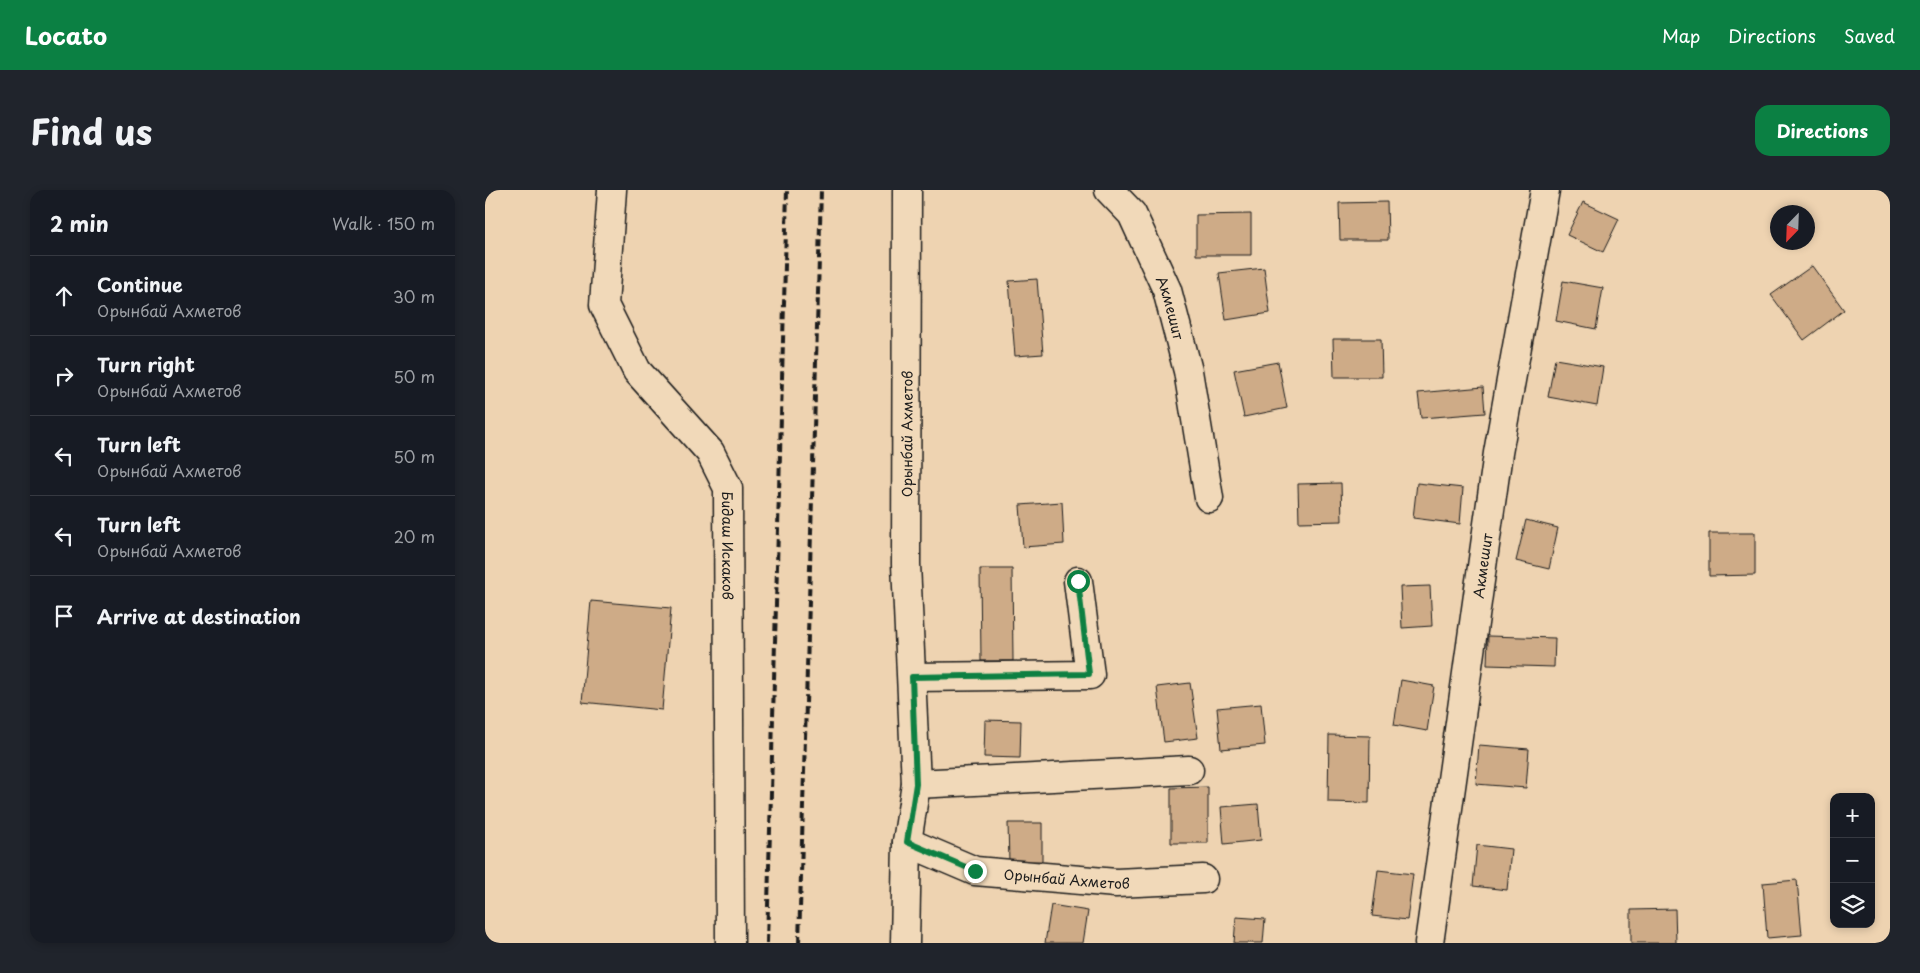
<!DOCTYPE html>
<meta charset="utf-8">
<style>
:root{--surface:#171b24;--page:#20242c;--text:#f1f3f6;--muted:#9ea1a6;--line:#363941;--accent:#0b8043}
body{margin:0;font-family:"Playpen Sans",sans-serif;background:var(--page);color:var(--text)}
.controls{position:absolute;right:15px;bottom:15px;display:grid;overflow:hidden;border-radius:10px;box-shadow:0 2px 8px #0003}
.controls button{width:45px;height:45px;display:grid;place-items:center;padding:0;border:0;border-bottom:1px solid var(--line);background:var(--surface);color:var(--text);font:25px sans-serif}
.compass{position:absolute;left:1285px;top:15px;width:45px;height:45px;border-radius:50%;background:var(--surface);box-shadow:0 2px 8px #0003;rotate:203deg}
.stop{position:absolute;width:15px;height:15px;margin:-11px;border:4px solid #0b8043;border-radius:50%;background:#fff}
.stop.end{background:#0b8043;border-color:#fff;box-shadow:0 1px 5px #0008}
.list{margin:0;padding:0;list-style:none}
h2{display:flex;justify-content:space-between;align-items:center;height:65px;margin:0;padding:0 20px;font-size:21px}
h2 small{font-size:16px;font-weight:400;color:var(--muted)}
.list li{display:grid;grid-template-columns:32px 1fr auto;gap:15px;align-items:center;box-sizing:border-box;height:80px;padding:0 20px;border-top:1px solid var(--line)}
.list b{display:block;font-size:19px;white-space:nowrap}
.list p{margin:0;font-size:16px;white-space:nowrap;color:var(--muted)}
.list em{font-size:16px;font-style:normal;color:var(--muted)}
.icon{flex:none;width:28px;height:28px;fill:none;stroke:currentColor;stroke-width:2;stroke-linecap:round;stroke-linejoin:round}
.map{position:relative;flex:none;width:1405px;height:753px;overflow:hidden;border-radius:15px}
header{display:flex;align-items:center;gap:30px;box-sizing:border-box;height:70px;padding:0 25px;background:var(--accent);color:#fff}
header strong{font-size:24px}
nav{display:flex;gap:28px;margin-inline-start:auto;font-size:18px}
.intro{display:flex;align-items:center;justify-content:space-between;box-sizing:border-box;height:120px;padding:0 30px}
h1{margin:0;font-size:35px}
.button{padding:12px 22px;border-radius:15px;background:var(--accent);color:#fff;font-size:18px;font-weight:700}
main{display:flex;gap:30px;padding:0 30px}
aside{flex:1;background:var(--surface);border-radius:15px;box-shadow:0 2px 8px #0003}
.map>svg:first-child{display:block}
.building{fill:#ceab87;stroke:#1c1c1c}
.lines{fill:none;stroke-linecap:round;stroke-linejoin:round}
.minor-casing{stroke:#1c1c1c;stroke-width:31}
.minor{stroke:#f1d9b9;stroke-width:28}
.rail{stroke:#1c1c1c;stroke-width:4;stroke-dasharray:8 4;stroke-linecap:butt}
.route{stroke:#0b8043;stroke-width:6}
.labels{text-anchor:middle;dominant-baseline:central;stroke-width:4;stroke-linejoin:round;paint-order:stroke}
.street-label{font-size:14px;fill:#1c1c1c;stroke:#f1d9b9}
</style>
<header>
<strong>Locato</strong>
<nav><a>Map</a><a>Directions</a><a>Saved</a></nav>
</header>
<div class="intro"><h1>Find us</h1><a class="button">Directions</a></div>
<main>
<aside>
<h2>2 min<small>Walk · 150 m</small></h2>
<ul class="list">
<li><svg class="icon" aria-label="ahead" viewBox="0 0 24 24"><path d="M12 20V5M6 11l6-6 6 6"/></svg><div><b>Continue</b><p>Орынбай Ахметов</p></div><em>30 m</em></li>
<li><svg class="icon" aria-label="right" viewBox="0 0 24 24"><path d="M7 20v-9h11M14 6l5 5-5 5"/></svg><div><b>Turn right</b><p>Орынбай Ахметов</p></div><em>50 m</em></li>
<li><svg class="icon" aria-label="left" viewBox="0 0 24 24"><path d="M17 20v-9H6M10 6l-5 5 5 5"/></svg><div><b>Turn left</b><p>Орынбай Ахметов</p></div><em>50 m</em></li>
<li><svg class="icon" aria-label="left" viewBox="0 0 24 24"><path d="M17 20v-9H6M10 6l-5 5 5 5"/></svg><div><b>Turn left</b><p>Орынбай Ахметов</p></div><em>20 m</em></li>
<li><svg class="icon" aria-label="arrive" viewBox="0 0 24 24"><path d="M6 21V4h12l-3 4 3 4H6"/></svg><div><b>Arrive at destination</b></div></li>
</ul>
</aside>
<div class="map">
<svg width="1405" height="753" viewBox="0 0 1405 753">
<rect width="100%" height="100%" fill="#eed3b1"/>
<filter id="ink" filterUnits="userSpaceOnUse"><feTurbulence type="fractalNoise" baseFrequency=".02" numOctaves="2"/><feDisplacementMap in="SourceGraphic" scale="10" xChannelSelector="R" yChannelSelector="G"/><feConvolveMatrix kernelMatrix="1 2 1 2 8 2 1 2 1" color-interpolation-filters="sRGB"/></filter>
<g filter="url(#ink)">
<!-- building -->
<path class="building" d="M902,12L903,50H855L854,13Z
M1098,12L1134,29L1118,62L1082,45Z
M766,24V65H711V25Z
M1327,76L1359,120L1319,150L1286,105Z
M779,78L785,123L741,130L734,83Z
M552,89L558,164L530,166L524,91Z
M1078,91L1118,98L1111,139L1071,131Z
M848,149H896L897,187H849Z
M1070,169L1118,177L1112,216L1063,207Z
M793,172L802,218L759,227L749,180Z
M998,197L1000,223L936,228L933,203Z
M856,293L857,331L814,332L813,294Z
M932,293L978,298L975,334L928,328Z
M577,312L579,354L538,357L535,315Z
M1041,330L1073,338L1064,379L1031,371Z
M1224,343H1270V385L1224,386Z
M495,379H527L528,471H496Z
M945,396L947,436L917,438L915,397Z
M106,411L186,418L177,520L97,512Z
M1003,446L1070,448L1069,477L1002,475Z
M916,490L949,496L942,541L909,535Z
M705,493L713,548L679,552L672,497Z
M776,514L780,555L736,559L732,518Z
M500,530L536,531L535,568L499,567Z
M844,545L885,546L884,613L843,612Z
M994,555L1044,559L1041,598L991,594Z
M723,597V653H686V598Z
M773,614L776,650L739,654L736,617Z
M523,633H557V671L524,672Z
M992,655L1026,659L1022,700L988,696Z
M893,680L928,684L922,730L887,726Z
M1312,690L1317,745L1282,748L1278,693Z
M566,715L603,721L598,753H560Z
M1190,719L1191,753H1146V720Z
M751,727L780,729L778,753H749Z"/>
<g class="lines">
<defs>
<g id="minor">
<path id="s1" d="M127,0L119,115L152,181L225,262L243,298L245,753"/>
<path id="s2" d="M624,0L647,24L682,100L703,181L724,308"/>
<path d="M427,487L605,485L593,391"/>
<path d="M431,594L704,580"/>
<path id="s3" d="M422,652L490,681L631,693L718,689"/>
<path id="s4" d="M420,753L422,652L431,594L421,374L422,0"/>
<path id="s5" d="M944,753L1013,263L1060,0"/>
</g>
</defs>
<!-- minor casing -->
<use href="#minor" class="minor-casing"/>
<!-- minor -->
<use href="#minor" class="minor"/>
<!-- rail -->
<path class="rail" d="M282,753L302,0
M314,753L336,0"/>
</g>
</g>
<g class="lines" filter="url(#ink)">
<!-- route -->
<path class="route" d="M490,681L422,652L431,594L427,487L604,484L593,391"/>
</g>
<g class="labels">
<!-- street labels -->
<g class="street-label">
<text stroke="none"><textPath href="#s2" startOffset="135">Акмешит</textPath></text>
<text stroke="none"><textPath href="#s4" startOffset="510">Орынбай Ахметов</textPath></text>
<text stroke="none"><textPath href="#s1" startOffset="396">Бидаш Искаков</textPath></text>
<text stroke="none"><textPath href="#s5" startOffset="381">Акмешит</textPath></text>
<text stroke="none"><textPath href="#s3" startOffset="166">Орынбай Ахметов</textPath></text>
</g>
</g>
</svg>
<div class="controls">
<button>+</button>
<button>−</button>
<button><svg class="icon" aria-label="layers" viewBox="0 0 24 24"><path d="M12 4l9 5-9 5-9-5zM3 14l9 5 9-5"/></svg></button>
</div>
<svg class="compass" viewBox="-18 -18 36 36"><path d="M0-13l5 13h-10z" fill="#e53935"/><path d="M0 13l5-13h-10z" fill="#9ea1a6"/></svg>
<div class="stop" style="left:593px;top:391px"></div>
<div class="stop end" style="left:490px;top:681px"></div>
</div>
</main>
